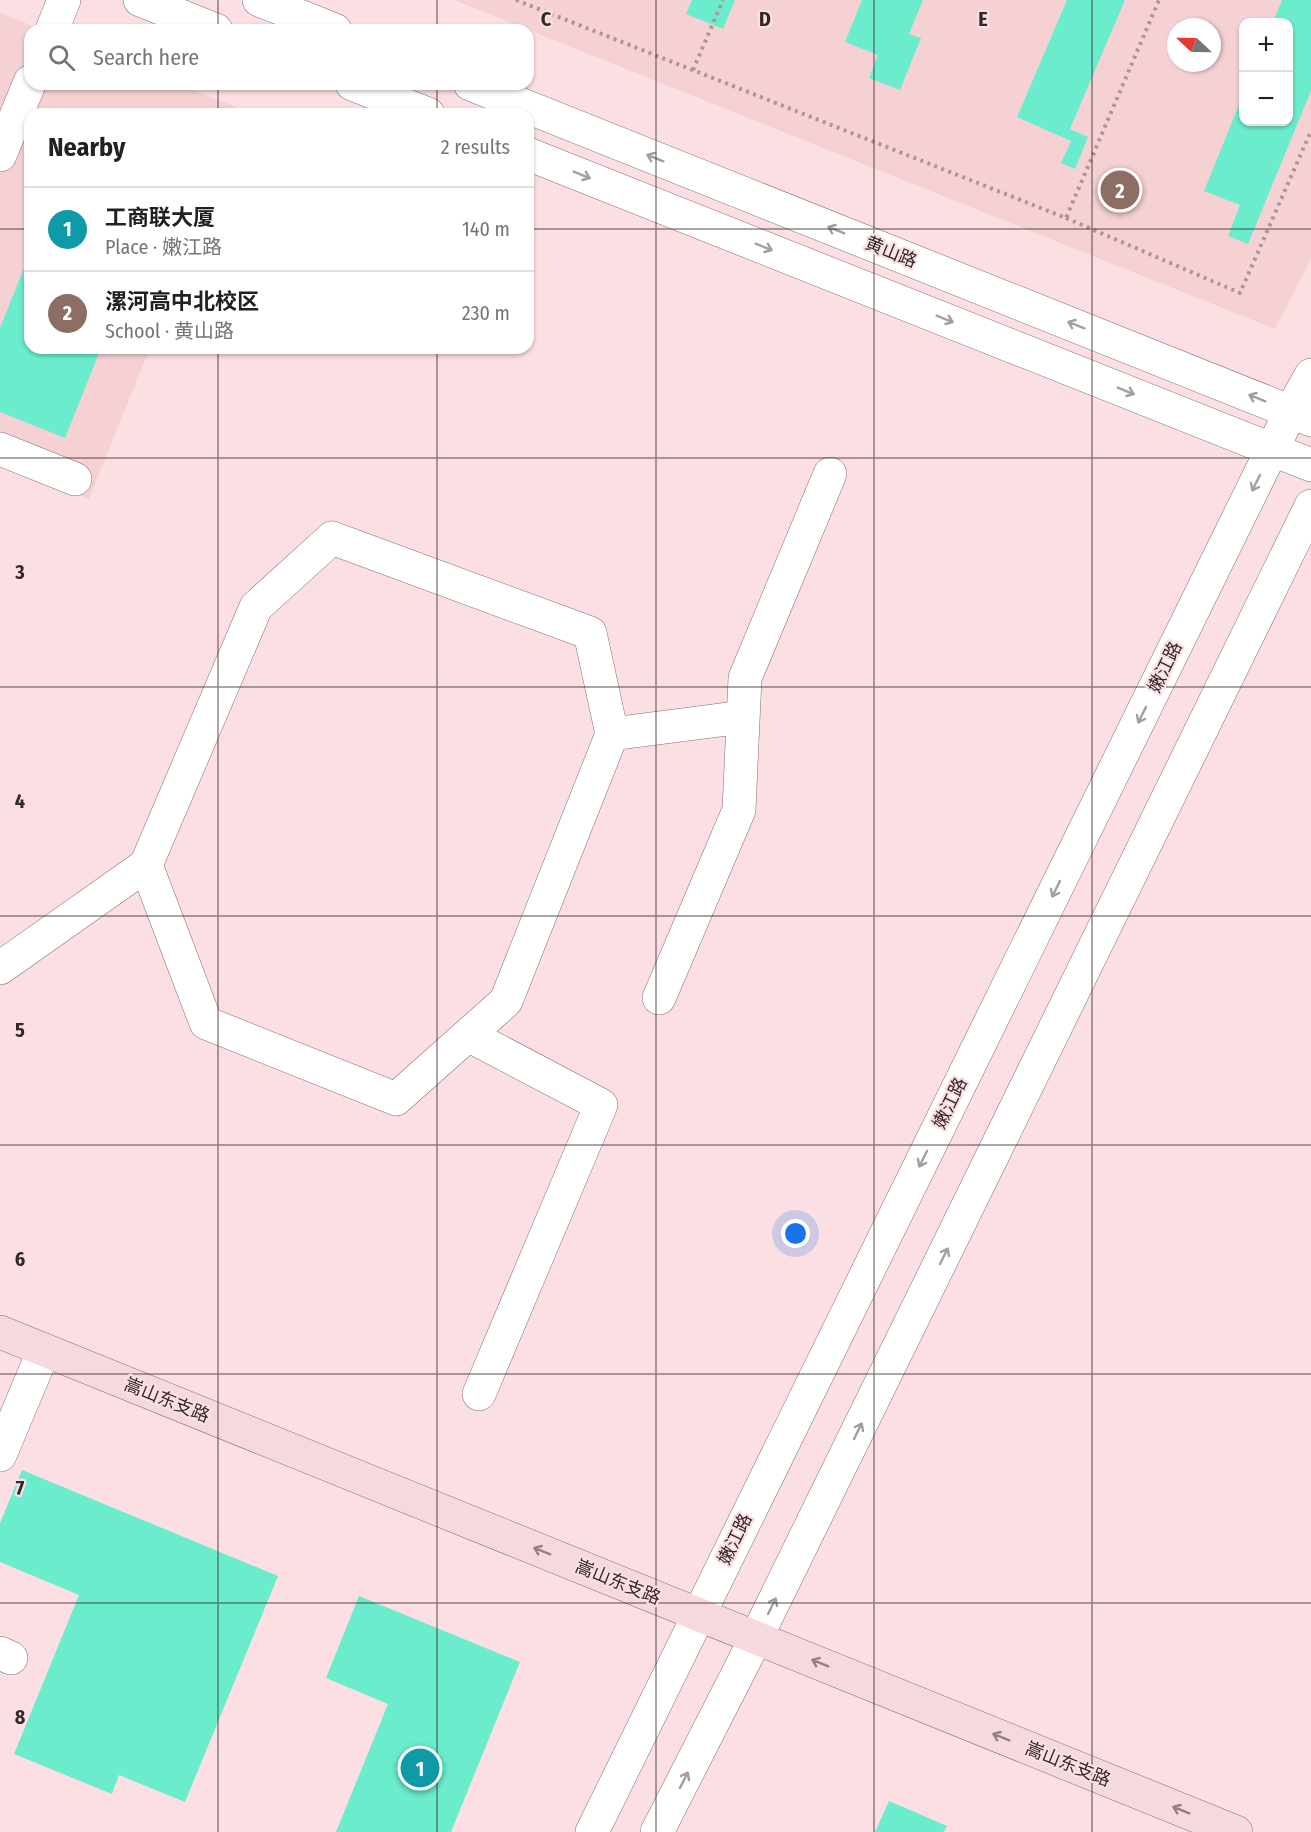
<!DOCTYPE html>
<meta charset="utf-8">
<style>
:root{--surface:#fff;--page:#f6f6f6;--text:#202124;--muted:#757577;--line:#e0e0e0;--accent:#0b8043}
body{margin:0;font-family:"Fira Sans Condensed","Noto Sans SC",sans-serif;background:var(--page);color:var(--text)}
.controls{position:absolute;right:18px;top:18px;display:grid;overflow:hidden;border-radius:12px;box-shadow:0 2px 4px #0004}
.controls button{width:54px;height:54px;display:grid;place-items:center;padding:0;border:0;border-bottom:2px solid var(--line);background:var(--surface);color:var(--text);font:30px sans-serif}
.compass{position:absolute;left:1167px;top:18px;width:54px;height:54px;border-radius:50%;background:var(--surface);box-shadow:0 2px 4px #0004;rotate:292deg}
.you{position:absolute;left:796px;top:1234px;width:21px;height:21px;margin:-15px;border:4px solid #fff;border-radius:50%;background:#1a73e8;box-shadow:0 0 0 9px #1a73e833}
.badge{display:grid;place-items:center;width:39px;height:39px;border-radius:50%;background:var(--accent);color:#fff;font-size:20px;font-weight:700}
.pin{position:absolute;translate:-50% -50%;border:3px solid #fff;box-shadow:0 2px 6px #0006}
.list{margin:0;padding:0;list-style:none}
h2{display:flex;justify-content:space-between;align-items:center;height:78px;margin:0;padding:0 24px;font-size:26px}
h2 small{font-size:20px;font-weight:400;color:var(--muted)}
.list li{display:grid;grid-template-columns:39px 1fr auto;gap:18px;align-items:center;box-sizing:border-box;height:84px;padding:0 24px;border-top:2px solid var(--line)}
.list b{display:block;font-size:22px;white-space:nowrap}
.list p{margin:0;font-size:20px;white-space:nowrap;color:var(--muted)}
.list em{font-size:20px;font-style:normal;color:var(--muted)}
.icon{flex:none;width:33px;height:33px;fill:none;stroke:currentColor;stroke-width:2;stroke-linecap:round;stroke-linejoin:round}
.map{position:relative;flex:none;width:1311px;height:1832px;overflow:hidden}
.search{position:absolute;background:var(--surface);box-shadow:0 2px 4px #0004;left:24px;top:24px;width:510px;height:66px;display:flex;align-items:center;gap:15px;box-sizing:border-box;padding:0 21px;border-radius:18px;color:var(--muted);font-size:22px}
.panel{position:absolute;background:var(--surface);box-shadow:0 2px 4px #0004;left:24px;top:108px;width:510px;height:246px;border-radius:18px}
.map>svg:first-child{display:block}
.built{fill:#f5d1d4;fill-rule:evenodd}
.building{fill:#6beccc}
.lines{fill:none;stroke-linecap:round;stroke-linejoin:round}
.minor-casing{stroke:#866d70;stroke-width:34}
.tertiary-casing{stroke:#866d70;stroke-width:34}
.secondary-casing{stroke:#866d70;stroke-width:34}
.path{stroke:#aa9598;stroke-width:4;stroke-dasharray:3 4.5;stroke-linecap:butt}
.minor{stroke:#fff;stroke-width:33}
.tertiary{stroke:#fff;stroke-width:33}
.secondary{stroke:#f6d9dd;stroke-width:33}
.oneway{stroke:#a39e9f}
.oneway2{stroke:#948083}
.grid{fill:none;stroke:#322829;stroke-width:1.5;stroke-opacity:0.55}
.labels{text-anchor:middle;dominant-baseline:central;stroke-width:4.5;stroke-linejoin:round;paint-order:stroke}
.street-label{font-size:18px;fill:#322829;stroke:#fbdfe2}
.grid-label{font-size:20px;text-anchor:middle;font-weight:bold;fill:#322829;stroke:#fbdfe2;stroke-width:4.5;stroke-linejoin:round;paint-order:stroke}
</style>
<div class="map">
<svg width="1311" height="1832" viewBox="0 0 1311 1832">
<rect width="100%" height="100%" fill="#fbdfe2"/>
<!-- built -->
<path class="built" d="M454,0H1311V259L1275,329ZM1244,22H1288V122H1244ZM1176,27H1212V63H1176Z
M0,13L43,30H30V84H178L246,111L244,114H30V348H150L89,499L0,463Z"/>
<!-- building -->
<path class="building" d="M692,0H735L723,29L686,14Z
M862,0H923L909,34L921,38L900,90L869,78L878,55L845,42Z
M1067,0H1125L1070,129L1088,137L1075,169L1061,163L1071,141L1017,117Z
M1282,0H1311V91L1248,244L1228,236L1240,205L1204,191L1243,95L1244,122H1288V22H1273Z
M30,253V348H101L65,438L0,412V328Z
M22,1470L278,1576L185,1802L119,1775L112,1794L14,1754L79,1595L0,1562V1523Z
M359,1596L520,1662L451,1832H336L388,1704L326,1678Z
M889,1801L947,1826L944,1832H875Z"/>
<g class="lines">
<defs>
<path id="minor" d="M52,30L64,0
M0,155L30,82
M0,449L75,479
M612,734L743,717
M0,968L146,865L256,607L332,538L590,633L612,734L506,1001L396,1099L206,1023L146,865
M659,998L739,810L745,678L830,474
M468,1035L601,1105L479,1394
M0,1455L44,1350
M0,1653L11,1658"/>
<path id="tertiary" d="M140,0L216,30
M259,0L335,30
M352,84L428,114
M470,84L1311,420
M528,154L1311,465
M592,1832L1291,411L1311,375
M657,1832L756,1638L1311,506"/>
<path id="secondary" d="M0,1332L1236,1832"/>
</defs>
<!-- minor casing -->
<use href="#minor" class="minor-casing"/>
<!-- tertiary casing -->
<use href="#tertiary" class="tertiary-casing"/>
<!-- secondary casing -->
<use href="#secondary" class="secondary-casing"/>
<!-- path -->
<path class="path" d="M516,0L1066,218L1159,0
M693,70L723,0
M1066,218L1240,293L1311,131"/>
<!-- minor -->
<use href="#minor" class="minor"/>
<!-- tertiary -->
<use href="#tertiary" class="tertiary"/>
<!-- secondary -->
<use href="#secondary" class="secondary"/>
</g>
<!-- one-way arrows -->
<defs><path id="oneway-shaft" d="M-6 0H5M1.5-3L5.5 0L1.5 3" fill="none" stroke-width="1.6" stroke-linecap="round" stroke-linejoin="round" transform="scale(1.5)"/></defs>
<g class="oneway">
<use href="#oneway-shaft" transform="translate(655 158) rotate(-158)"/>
<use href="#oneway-shaft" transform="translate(582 175) rotate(22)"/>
<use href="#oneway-shaft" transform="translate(836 230) rotate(-158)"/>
<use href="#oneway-shaft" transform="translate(764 247) rotate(22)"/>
<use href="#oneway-shaft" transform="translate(945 319) rotate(22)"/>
<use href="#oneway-shaft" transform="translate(1076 325) rotate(-158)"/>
<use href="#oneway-shaft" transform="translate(1126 391) rotate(22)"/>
<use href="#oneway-shaft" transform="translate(1257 398) rotate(-158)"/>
<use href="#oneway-shaft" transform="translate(1256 483) rotate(116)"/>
<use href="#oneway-shaft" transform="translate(1142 715) rotate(116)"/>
<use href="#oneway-shaft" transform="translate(1056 889) rotate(116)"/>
<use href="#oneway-shaft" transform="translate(923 1159) rotate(116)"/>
<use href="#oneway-shaft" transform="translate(944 1256) rotate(-64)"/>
<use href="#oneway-shaft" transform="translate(858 1431) rotate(-64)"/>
<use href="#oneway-shaft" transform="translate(772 1606) rotate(-64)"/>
<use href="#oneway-shaft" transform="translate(684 1780) rotate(-63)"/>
</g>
<g class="oneway2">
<use href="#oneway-shaft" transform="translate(542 1551) rotate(-158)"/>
<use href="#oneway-shaft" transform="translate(820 1663) rotate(-158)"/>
<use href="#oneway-shaft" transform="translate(1001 1737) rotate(-158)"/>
<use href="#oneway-shaft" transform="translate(1181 1810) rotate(-158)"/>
</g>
<!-- grid -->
<path class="grid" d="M218,0V30M437,0V30M656,0V1832M874,0V1832M1092,0V1832M218,84V114M437,84V114M0,229H30M528,229H1311M218,348V1832M437,348V1832M0,458H1311M0,687H1311M0,916H1311M0,1145H1311M0,1374H1311M0,1603H1311"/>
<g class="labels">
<!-- street labels -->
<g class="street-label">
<text transform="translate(891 252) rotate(22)">黄山路</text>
<text transform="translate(1165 667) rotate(-64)">嫩江路</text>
<text transform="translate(950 1103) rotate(-64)">嫩江路</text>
<text transform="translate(167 1400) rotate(22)">嵩山东支路</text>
<text transform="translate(735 1539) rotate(-64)">嫩江路</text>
<text transform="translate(618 1582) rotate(22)">嵩山东支路</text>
<text transform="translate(1068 1764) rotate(22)">嵩山东支路</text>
</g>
</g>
<g class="grid-label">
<text x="546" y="26">C</text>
<text x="765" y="26">D</text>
<text x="983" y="26">E</text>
<text x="20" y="579">3</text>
<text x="20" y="808">4</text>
<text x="20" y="1037">5</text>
<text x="20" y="1266">6</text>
<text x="20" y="1495">7</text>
<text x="20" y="1724">8</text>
</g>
</svg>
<div class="controls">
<button>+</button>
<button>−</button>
</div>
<svg class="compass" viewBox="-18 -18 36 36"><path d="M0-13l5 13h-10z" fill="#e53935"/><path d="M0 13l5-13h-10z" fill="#757577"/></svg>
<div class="you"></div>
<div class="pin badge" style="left:420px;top:1768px;background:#0f9aa8">1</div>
<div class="pin badge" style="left:1120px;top:190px;background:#8d6e63">2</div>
<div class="search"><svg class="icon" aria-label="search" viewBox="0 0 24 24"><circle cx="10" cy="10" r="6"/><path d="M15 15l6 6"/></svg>Search here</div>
<section class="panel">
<h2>Nearby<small>2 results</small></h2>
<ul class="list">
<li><span class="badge" style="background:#0f9aa8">1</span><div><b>工商联大厦</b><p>Place · 嫩江路</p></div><em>140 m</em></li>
<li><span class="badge" style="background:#8d6e63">2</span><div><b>漯河高中北校区</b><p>School · 黄山路</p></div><em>230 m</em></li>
</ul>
</section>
</div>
